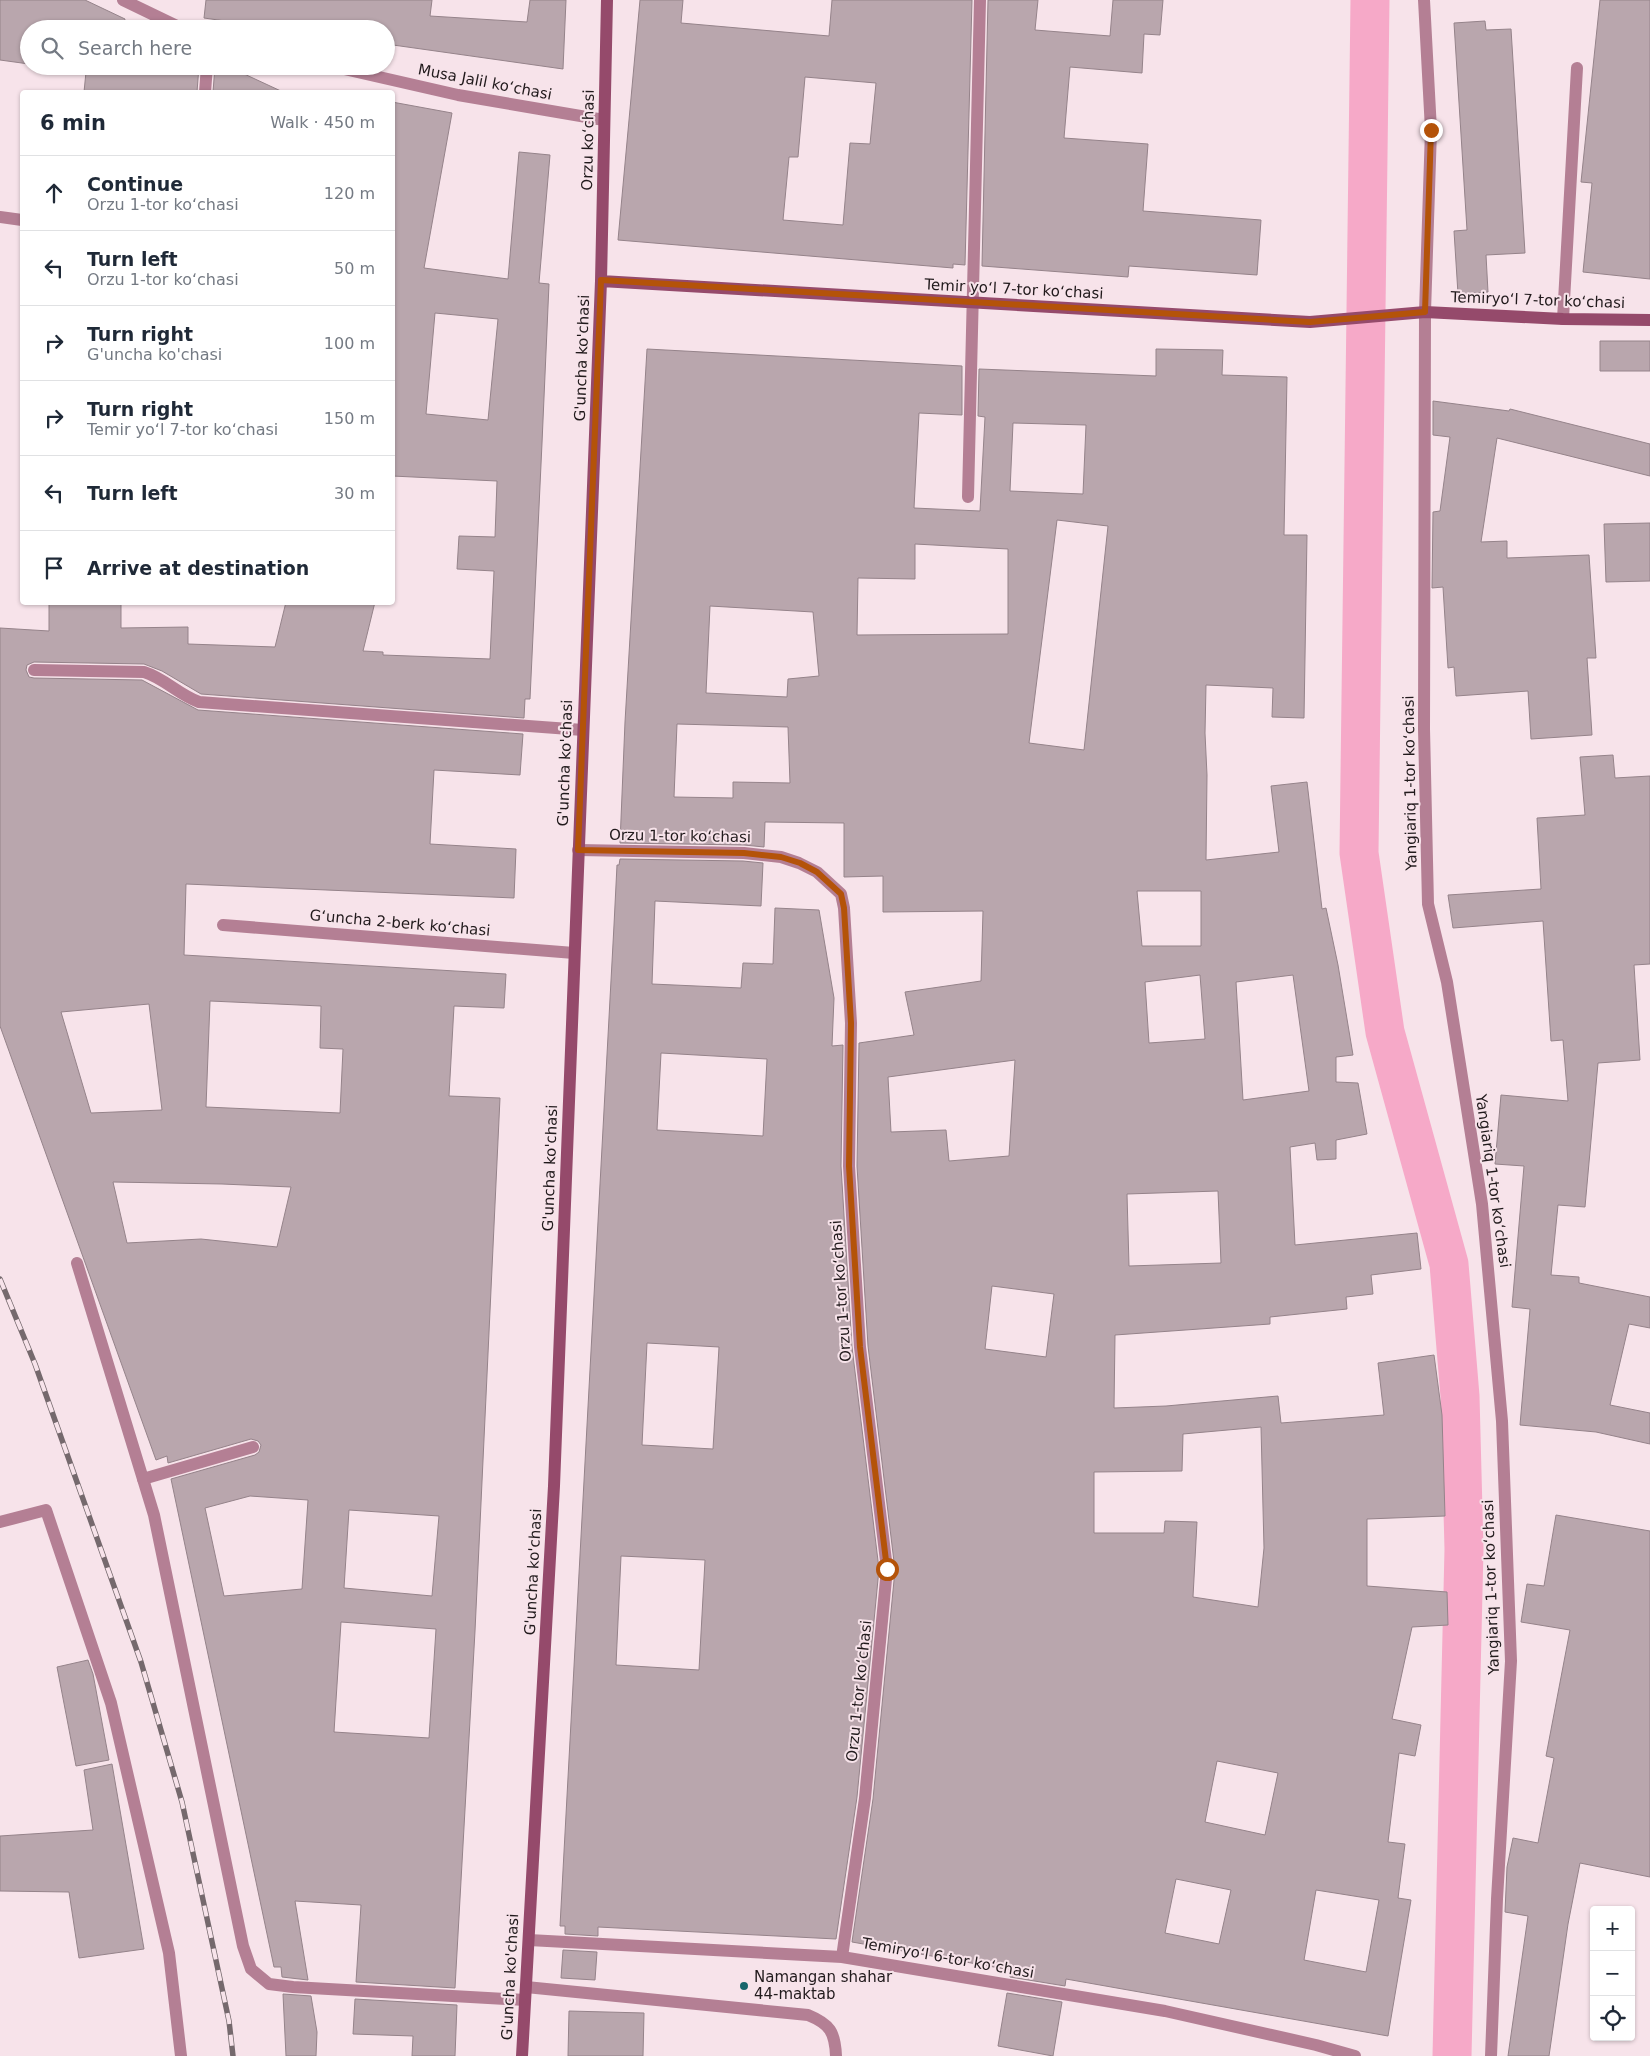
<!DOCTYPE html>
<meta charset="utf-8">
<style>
:root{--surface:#fff;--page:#f6f6f7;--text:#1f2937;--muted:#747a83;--line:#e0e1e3}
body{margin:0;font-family:"DejaVu Sans",sans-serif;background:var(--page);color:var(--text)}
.controls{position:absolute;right:15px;bottom:15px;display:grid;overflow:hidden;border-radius:5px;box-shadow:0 1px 4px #0004}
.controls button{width:45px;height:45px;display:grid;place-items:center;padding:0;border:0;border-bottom:1px solid var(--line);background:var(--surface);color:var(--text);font:25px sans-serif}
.stop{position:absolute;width:15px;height:15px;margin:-11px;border:4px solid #b45309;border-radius:50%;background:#fff}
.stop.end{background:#b45309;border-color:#fff;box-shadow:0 1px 5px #0008}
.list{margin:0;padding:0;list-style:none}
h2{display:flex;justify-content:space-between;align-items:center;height:65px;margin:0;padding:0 20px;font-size:21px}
h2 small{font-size:16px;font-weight:400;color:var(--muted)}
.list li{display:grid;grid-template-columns:32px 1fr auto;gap:15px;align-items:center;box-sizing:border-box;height:75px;padding:0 20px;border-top:1px solid var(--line)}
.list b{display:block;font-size:19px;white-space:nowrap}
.list p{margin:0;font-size:16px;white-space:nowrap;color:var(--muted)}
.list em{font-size:16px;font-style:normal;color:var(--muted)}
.icon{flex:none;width:28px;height:28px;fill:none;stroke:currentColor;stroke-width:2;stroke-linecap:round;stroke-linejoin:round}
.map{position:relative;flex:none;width:1650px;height:2056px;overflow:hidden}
.search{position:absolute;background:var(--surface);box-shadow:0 1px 4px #0004;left:20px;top:20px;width:375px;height:55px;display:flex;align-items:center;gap:12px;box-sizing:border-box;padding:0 18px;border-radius:28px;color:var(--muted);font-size:19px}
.panel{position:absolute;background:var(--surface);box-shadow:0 1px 4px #0004;left:20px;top:90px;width:375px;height:515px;border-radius:5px}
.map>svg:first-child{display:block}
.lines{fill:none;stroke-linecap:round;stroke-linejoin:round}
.canal{stroke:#f6a9c8;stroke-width:39}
.building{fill:#b9a6ad;stroke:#95838a;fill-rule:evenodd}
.lane{stroke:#b47f94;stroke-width:12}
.street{stroke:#b47f94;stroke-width:12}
.secondary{stroke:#954a6b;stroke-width:12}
.rail-casing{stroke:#75696d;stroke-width:5.5}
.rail{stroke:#f7e3ea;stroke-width:4;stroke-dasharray:11;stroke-linecap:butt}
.route{stroke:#b45309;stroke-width:6}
.poi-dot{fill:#17656b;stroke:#f7e3ea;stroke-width:2}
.labels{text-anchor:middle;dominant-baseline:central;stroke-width:4;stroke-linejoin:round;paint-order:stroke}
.street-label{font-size:15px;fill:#211a1c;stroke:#f7e3ea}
.poi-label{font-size:15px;fill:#211a1c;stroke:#f7e3ea;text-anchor:start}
</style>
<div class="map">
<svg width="1650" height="2056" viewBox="0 0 1650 2056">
<rect width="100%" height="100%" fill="#f7e3ea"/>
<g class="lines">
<!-- canal -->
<path class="canal" d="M1370,0L1359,853L1385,1032L1449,1264L1460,1396L1464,1549L1452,2056"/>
</g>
<!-- building -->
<path class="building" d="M0,0H85L125,19L123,29H29V64L0,60Z
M206,0H432L430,16L527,22L530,0H566L563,69L386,44V29H282L204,18Z
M640,0H683L681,23L829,36L832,0H972L965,265L953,264V268L618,240ZM805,77L876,83L870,144L850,143L843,225L783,220L789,157H798Z
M988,0H1038L1035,30L1110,36L1113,0H1163L1160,35L1144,34L1142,73L1070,67L1064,138L1148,144L1143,211L1261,220L1257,275L1129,266L1128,277L982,266Z
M1600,0H1650V279L1583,272L1592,183L1581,182Z
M1485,21L1486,30L1511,29L1525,253L1486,255L1488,292L1458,294L1454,231L1467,230L1454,23Z
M44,66H199L197,92H84L86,72Z
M215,66H227L283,92H213Z
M392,102L452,113L424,268L508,279L519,152L550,155L539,283L549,284L542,443L530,699H525L524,718L201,694L162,671L144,664L34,662L27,665L26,670L29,677L34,678L142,680L198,710L523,734L520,775L434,770L430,844L516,849L514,898L186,884L184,955L506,974L504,1008L454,1006L449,1096L500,1098L475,1631L455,1988L356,1982L361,1905L295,1901L308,1980L282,1977L281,1967H274L171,1479L255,1455L259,1452L261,1445L258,1441L251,1439L168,1463L167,1456L156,1460L0,1026V628L49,631V602H121V628L188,627V644L275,647L286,602H375L363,651L383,652V655L490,659L494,571L457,569L459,536L495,537L497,481L392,476ZM435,313L498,319L488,420L426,414ZM210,1001L321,1006L320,1048L343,1049L340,1113L206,1107ZM149,1004L162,1110L91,1113L61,1012ZM113,1182L222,1184L291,1187L277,1247L201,1239L127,1243ZM250,1496L308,1500L302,1589L224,1596L205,1508ZM349,1510L439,1516L432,1596L344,1588ZM341,1622L436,1629L429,1738L334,1732Z
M1600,341H1650V371H1600Z
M647,349L962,366V415L919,413L914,508L980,511L985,417L978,416L979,369L1156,376V349L1223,350L1222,375L1287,377L1284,535H1307L1304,718L1272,717L1273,688L1206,685L1205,733L1207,775L1206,860L1279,852L1271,786L1307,782L1322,909L1326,908L1338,965L1353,1055L1336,1057V1082L1358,1083L1367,1134L1336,1140V1159L1317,1160L1315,1143L1290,1147L1295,1245L1417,1233L1421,1269L1371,1275L1373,1294L1346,1297L1347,1309L1270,1317V1324L1115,1335L1114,1408L1166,1406L1278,1396L1281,1423L1384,1415L1378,1363L1434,1355L1442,1415L1445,1516L1367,1519V1586L1447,1592L1448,1625L1412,1627L1392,1719L1421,1725L1415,1756L1399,1753L1388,1842L1405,1844L1398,1898L1411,1900L1388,2036L1066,1979L1065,1986L1010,1977L1011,1970L852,1942L873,1799L895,1570L868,1346L857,1166L859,1043L914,1035L905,992L981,981L983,911L883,912V876L844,877V823L765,822L764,847L744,845L620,843L625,722ZM1013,423L1086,425L1083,494L1010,491ZM1057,520L1108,526L1084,750L1029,743ZM915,544L1008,549V634L857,635L858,578L915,579ZM710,606L813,612L819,676L788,679L787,697L706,693ZM677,724L788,727L790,783L733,782V798L674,797ZM1137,891H1201V946H1142ZM1200,975L1205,1039L1149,1043L1145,982ZM1293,975L1309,1091L1243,1100L1236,982ZM1015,1060L1009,1156L949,1161L946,1130L891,1132L888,1077ZM1218,1191L1221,1263L1129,1266L1127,1194ZM992,1286L1054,1294L1046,1357L985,1349ZM1261,1427L1264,1548L1258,1607L1193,1597L1197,1522L1165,1521L1164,1533H1094V1472L1182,1471L1183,1434ZM1217,1761L1278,1773L1265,1835L1205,1822ZM1176,1879L1231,1890L1219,1944L1165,1933ZM1316,1890L1379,1900L1366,1972L1304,1960Z
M1433,401L1509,411L1510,409L1650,444V476L1497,438L1481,542L1507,541V558L1589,555L1596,658H1587L1592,735L1531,739L1528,691L1456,696L1454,667L1448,668L1443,587L1432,588L1433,512L1440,511L1450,437L1433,435Z
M1650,523V581L1606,582L1604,524Z
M1613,755L1615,778L1650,776V964L1634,965L1640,1060L1598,1063L1585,1207L1558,1205L1551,1275L1579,1277V1283L1650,1297V1328L1629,1324L1610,1405L1650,1413V1444L1596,1432L1520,1425L1530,1309L1512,1307L1524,1166L1495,1164L1501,1095L1568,1101L1563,1040L1551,1041L1543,921L1453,928L1448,895L1541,889L1537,818L1585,815L1580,757Z
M620,859L743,861L763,863L761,906L655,901L652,984L741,988L743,963L773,964L775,908L819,910L834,998L832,1046L843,1045L841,1166L852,1347L879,1569L857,1797L836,1939L598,1927V1936L565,1934V1926H560L614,925L617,865H619ZM661,1053L767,1059L763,1136L657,1130ZM647,1343L719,1347L713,1449L642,1445ZM621,1556L705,1560L699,1670L616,1665Z
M1556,1515L1650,1531V1877L1580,1863L1568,1924L1549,2056H1508L1528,1916L1505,1912L1507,1867L1513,1838L1538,1843L1554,1758L1546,1756L1570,1630L1521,1622L1527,1584L1544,1586Z
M88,1660L93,1674L109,1760L76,1766L57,1667Z
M112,1764L144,1949L79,1958L69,1892L0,1891V1836L93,1830L84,1770Z
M563,1950L597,1952L595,1980L561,1978Z
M1007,1993L1062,2002L1053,2056L998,2046Z
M283,1994L311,1996L317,2032L316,2056H286Z
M355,1999L457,2005L455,2056H412L413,2036L353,2034Z
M569,2011L644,2013L643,2056H568Z"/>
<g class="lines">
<!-- lane -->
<path class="lane" d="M1563,319L1577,68
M143,1479L253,1447
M526,1987L808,2015C830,2024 835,2032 836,2056"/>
<!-- street -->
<path class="street" d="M123,0L183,29
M1424,0L1431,130L1425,312L1424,729L1428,904L1447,982L1482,1204L1502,1421L1511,1661L1497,1899L1491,2056
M331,66L458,95L604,120
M205,92L207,66
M0,217L22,220
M968,497L980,0
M34,670L144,672C164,678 179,695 199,702L583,730
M578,850L744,853L781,857L799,863L817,872L841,894L844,908L851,1023L849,1166L860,1347L887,1569L865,1798L842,1957
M223,925L574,953
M77,1263L154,1515L243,1946L251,1969L269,1984L293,1987L525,2000
M0,1522L46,1510L111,1703L169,1953L181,2056
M529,1940L842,1957L1165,2011L1316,2045L1355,2056"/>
<!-- secondary -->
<path class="secondary" d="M601,281L1310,322L1425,312L1563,319L1650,320
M522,2056L554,1486L601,281L607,0"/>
<defs>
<path id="rail" d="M0,1279L35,1364L141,1662L182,1802L229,2021L233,2056"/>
</defs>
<!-- rail casing -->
<use href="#rail" class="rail-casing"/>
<!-- rail -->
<use href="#rail" class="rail"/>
</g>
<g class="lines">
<!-- route -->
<path class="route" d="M887,1569L860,1347L849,1166L851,1023L844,908L841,894L817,872L800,863L781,857L744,853L578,850L601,280L1310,322L1425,312L1431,130"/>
</g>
<!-- markers -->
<circle class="poi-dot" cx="744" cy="1986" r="5"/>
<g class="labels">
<!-- street labels -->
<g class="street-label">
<text transform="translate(485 82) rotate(11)">Musa Jalil koʻchasi</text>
<text transform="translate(588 140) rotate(-89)">Orzu koʻchasi</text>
<text transform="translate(1014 289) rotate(3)">Temir yoʻl 7-tor koʻchasi</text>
<text transform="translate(1538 300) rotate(2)">Temiryoʻl 7-tor koʻchasi</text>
<text transform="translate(582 358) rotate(-88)">G'uncha ko'chasi</text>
<text transform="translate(565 763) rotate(-88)">G'uncha ko'chasi</text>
<text transform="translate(1410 783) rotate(-91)">Yangiariq 1-tor koʻchasi</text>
<text transform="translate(680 836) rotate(1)">Orzu 1-tor koʻchasi</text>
<text transform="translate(400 923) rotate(5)">Gʻuncha 2-berk koʻchasi</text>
<text transform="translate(550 1168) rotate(-88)">G'uncha ko'chasi</text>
<text transform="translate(1493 1181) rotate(82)">Yangiariq 1-tor koʻchasi</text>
<text transform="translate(841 1291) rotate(-94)">Orzu 1-tor koʻchasi</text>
<text transform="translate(533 1572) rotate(-87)">G'uncha ko'chasi</text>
<text transform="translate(1491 1587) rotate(-92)">Yangiariq 1-tor koʻchasi</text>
<text transform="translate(859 1691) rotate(-84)">Orzu 1-tor koʻchasi</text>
<text transform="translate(948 1958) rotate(10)">Temiryoʻl 6-tor koʻchasi</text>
<text transform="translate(510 1977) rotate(-87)">G'uncha ko'chasi</text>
</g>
<!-- poi labels -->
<g class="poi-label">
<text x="754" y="1977">Namangan shahar<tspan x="754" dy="17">44-maktab</tspan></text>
</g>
</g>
</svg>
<div class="controls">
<button>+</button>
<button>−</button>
<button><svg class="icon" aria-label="locate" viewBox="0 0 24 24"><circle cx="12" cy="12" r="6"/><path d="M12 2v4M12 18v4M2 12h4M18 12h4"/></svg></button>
</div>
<div class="stop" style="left:887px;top:1569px"></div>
<div class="stop end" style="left:1431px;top:130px"></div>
<div class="search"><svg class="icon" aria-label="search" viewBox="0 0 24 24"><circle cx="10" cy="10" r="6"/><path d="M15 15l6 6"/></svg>Search here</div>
<section class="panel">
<h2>6 min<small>Walk · 450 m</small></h2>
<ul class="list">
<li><svg class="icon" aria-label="ahead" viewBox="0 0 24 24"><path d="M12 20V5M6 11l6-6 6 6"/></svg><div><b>Continue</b><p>Orzu 1-tor koʻchasi</p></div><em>120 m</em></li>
<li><svg class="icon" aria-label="left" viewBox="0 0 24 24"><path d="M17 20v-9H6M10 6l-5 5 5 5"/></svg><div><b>Turn left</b><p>Orzu 1-tor koʻchasi</p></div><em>50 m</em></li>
<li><svg class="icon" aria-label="right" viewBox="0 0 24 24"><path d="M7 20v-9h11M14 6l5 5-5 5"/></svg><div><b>Turn right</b><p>G'uncha ko'chasi</p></div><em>100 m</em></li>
<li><svg class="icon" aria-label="right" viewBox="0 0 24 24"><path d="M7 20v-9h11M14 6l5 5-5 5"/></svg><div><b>Turn right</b><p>Temir yoʻl 7-tor koʻchasi</p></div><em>150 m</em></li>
<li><svg class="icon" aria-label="left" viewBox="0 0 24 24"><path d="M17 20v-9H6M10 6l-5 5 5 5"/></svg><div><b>Turn left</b></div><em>30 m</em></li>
<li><svg class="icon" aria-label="arrive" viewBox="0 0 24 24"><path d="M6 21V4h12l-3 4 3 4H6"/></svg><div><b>Arrive at destination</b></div></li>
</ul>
</section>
</div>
